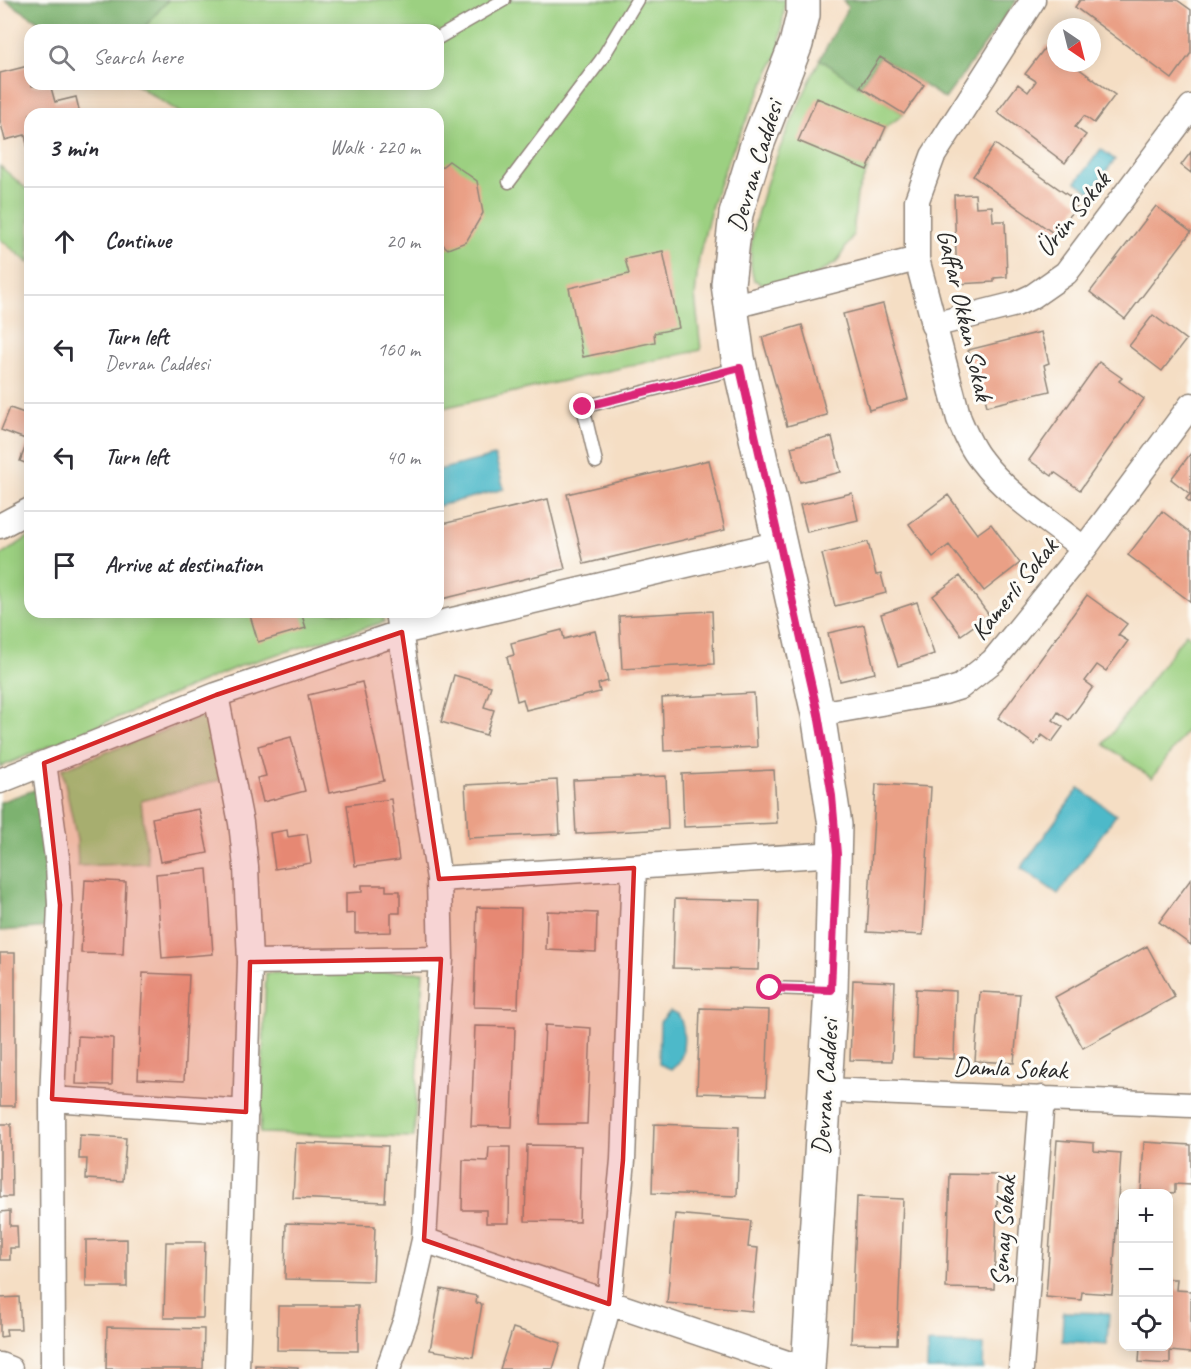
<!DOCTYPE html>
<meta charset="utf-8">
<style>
:root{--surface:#fff;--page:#f7f7f7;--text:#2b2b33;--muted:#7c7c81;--line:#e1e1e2}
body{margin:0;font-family:Caveat,sans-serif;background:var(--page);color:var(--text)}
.controls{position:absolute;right:18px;bottom:18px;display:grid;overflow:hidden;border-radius:12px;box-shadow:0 3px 15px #0003}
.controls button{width:54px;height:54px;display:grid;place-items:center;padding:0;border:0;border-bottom:2px solid var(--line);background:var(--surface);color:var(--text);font:30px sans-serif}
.compass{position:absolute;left:1047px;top:18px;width:54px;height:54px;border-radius:50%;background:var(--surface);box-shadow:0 3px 15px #0003;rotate:145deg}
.stop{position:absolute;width:18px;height:18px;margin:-14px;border:4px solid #db2777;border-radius:50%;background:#fff}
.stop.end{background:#db2777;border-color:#fff;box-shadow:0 2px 6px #0008}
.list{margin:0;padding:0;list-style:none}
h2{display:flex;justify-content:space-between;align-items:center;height:78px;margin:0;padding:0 24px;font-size:26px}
h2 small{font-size:20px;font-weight:400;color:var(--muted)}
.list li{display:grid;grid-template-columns:39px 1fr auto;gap:18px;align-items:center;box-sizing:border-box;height:108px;padding:0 24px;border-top:2px solid var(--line)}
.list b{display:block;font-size:22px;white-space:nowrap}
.list p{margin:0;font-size:20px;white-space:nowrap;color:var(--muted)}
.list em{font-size:20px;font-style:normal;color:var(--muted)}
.icon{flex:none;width:33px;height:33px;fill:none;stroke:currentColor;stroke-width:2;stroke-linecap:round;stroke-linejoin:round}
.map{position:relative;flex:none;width:1191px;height:1369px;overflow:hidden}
.search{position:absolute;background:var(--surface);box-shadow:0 3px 15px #0003;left:24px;top:24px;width:420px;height:66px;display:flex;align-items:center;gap:15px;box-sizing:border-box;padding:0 21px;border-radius:18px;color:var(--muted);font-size:22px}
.panel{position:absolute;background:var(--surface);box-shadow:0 3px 15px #0003;left:24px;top:108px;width:420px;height:510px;border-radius:18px}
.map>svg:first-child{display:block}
.green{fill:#9cd081;stroke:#647e56;stroke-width:1.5}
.forest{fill:#7db26f;stroke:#546e4d;stroke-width:1.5}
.water{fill:#4db9c9;stroke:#3c727a;stroke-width:1.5}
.building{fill:#eaa086}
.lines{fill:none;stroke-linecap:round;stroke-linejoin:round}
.service-casing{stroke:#908478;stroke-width:15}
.minor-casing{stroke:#908478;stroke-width:27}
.secondary-casing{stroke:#908478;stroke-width:36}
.service{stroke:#fff;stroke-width:12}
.minor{stroke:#fff;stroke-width:24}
.secondary{stroke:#fff;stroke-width:33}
.route{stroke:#db2777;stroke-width:8}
.marked{fill:#d62828;fill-opacity:0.2;stroke:#d62828;stroke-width:4.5;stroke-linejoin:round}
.labels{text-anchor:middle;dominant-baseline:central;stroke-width:6;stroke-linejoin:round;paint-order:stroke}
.street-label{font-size:26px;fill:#2b2b2b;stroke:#fdfcf7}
</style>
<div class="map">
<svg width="1191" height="1369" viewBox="0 0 1191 1369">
<rect width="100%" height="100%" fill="#fdfcf7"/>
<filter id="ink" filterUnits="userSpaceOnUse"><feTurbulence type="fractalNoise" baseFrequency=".0167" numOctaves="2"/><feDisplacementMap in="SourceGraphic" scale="12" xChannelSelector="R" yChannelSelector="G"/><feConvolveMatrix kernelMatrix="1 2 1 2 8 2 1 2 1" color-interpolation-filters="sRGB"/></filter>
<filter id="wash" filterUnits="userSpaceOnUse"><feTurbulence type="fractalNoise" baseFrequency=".008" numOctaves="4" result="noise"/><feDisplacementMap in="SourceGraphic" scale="24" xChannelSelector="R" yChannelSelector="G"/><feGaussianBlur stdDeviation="1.35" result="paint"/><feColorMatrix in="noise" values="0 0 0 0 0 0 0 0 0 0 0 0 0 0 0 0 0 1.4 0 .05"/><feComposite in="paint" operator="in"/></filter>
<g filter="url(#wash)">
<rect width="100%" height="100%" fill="#f5dec4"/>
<!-- green -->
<path class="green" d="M168,0H785L779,51L729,157L712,205L699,257L695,296L701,350L438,409V114H182L135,84H438V30H142Z
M820,59L904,114L886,127L857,194L853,235L837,262L811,278L769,287L754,280C736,229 797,109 820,59Z
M0,166L30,192L29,263L0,239Z
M30,536V612H382L384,622L242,665L0,767V556Z
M1186,633L1191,637V725L1152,778L1104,744Z
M206,715L220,780L141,801L148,863L78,866L77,840L62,769Z
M423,972L414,1137L260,1133L266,973Z"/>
<!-- forest -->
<path class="forest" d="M5,0H168L142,30H52Z
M843,0H1017L945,99L880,57L860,87L820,59L848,7Z
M37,789L51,927L0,931V802Z"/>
<!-- water -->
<path class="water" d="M1101,149L1115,160L1090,192L1076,182Z
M495,456L504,489L438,506V470Z
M1079,788L1116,815L1058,894L1021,868Z
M670,1011L678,1014C686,1027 687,1062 671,1069L659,1064L660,1022Z
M1063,1312L1109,1313L1107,1344L1062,1341Z
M928,1343L984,1345L983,1369H927Z"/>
<g id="blocks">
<!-- building -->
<path class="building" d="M1080,0H1177L1191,10V53L1172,79L1075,7Z
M1047,45L1056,52V63H1071L1115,95L1094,123L1084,116L1075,127L1086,135L1065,163L997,112L1018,84L1028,92L1036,81L1025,74Z
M880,57L924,85L904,114L860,87Z
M28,66L32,86L50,84L55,102L76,97L80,114H30L29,154L25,135L5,140L0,120V73Z
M817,98L886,127L867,170L798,141Z
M995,144L1079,203L1056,235L973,176Z
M1191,152V173L1181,165Z
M449,161L477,181L483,213L466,242L448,249L438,240V170Z
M975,194L976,207L992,206L993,221H1005L1007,277L994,278V282L957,284L954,195Z
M1156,206L1191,232L1125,319L1090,292Z
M663,251L679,328L654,333L655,342L583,357L569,288L629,274L625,259Z
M883,304L908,399L869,410L843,314Z
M1153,315L1186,340L1162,371L1129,346Z
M802,325L827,415L787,426L762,337Z
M1041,332L1049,363L1044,365L1050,391L987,406L980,378L976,379L968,350Z
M1099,362L1122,378L1119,381L1144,399L1080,490L1054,472L1052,476L1029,460Z
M10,408L30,415V465L20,461L28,440L1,430Z
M832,437L841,472L800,482L791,447Z
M1191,453V503L1186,499L1190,494L1171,479Z
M709,460L725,530L584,564L567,494Z
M852,493L858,520L807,532L800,505Z
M948,495L977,534L991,524L1020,563L984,591L949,545L933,557L909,524Z
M548,499L565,569L438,600V525Z
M1162,511L1191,533V602L1128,555Z
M868,542L876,575L881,574L886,593L835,606L822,554Z
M960,576L989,615L961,635L933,596Z
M1087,595L1127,624L1118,635L1128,641L1106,671L1097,665L1085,681L1093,687L1069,720L1058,712L1053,720L1063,727L1052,742L1042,735L1035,745L998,718Z
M917,602L934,654L898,666L881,614Z
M712,611L714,664L622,669L619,616Z
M249,612H301L306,628L258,642Z
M864,625L875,673L840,681L828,633Z
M562,630L564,639L595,631L608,681L598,684L600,692L526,710L523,699L517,701L507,657L514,655L511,643Z
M454,675L491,686L484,707L494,710L486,735L441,722Z
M362,682L384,781L329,793L308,695Z
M754,693L757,747L664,751L662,698Z
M291,737L305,791L263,802L257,778L266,776L258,746Z
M774,770L777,823L684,827L682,774Z
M666,776L668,829L576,834L573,780Z
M557,780L560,834L468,838L465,785Z
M876,784L931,787L923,935L867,932Z
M391,799L399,860L355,866L347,805Z
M199,809L208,853L160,862L152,818Z
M287,830L288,837L307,834L311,863L275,869L270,833Z
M207,869L213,954L162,958L156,874Z
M1191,879V945L1159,922Z
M85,880L126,882L123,954L81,953Z
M362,885H386V891H400V913H391V932L355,933V913L346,914V893L362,892Z
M675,899L760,901L758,970L673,968Z
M477,907L521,908L518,1008L474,1007Z
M547,911L597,913L596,952L546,950Z
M1147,946L1175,997L1083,1048L1055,997Z
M0,953H15V1106H0Z
M143,973L189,975L184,1081L138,1079Z
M853,980L895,982L892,1061L850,1060Z
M916,989L956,991L954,1059L913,1057Z
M980,992L1020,994L1014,1063L975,1061Z
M700,1008L769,1010L766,1095L697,1093Z
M545,1025L591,1028L587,1124H540Z
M475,1026L515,1027L512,1127L471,1126Z
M78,1036L113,1038L112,1085L76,1084Z
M0,1124H11L12,1197H0Z
M654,1124L739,1127L737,1196L652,1193Z
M80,1135L126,1138L123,1181L86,1179L87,1159H79Z
M1057,1140L1094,1143V1151L1121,1153L1112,1294L1082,1292L1081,1300L1046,1297Z
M1144,1142L1191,1145V1185L1175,1184V1193L1141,1191Z
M296,1143L388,1146L385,1202L293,1198Z
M527,1145L581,1146L579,1222L525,1221Z
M489,1147H510L509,1223H486V1210H462L463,1160L488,1161Z
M950,1174L998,1175L994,1289L946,1288Z
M857,1197L903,1199L897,1344L851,1343Z
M10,1211V1226H17L18,1248H10V1260H0V1212Z
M675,1214L751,1221L748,1247L758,1248L752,1311L667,1303Z
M286,1223L375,1226L373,1281L285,1279Z
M127,1239V1287H86V1240Z
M166,1242H205L203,1318H164Z
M1168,1279H1177L1176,1290L1191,1291V1353L1170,1351V1364L1139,1362L1140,1346H1168Z
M441,1289L477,1296L476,1303L482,1304L473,1357L430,1350Z
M19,1297L21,1329H6L7,1336L0,1337V1298Z
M278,1306H358V1351L277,1350Z
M107,1327L204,1329L203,1369H106Z
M513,1328L561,1343L553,1369H500Z
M255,1365L298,1367V1369H255Z"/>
</g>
</g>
<g filter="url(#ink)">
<use href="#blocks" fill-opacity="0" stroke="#908478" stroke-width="1.5"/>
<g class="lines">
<defs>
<path id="service" d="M438,38L504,0
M509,182L601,60L637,0
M596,462L583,407L740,368
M769,988L830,990"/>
<path id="minor" d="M1033,0L933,156L917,200V259L959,419C965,433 971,448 981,460C1006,494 1051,522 1084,549
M730,307L917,259
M933,325L1016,304L1033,296L1066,273L1191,107
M0,526L30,510
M216,695L241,823L246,867L250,962L237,1369
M818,714L944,692L960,687L993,661L1084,549L1191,405
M44,763L58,865L60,905L52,1099L53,1369
M0,781L216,695L402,632L780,543
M439,879L837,854
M250,962L441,959
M826,1090L1191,1105
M52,1099L246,1112
M424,1240L805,1369
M0,1365L10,1369
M388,1369L406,1319L424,1240L441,959L439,879L397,612
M591,1369L609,1304L623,1160L634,868
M1021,1369L1042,1098"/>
<path id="secondary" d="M803,0V15L796,44L757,145L736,214L728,284L738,358L818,714L835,825L831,990L808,1369"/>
</defs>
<!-- service casing -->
<use href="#service" class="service-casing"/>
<!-- minor casing -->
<use href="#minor" class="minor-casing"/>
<!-- secondary casing -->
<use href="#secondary" class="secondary-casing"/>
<!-- service -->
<use href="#service" class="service"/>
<!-- minor -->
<use href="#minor" class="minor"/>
<!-- secondary -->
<use href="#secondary" class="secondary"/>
</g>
</g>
<g class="lines" filter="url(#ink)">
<!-- route -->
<path class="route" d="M583,407L740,368L818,714L832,796L837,854L831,990L770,988"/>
</g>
<!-- marked area -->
<path class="marked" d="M402,632L439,879L634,868L623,1160L609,1304L424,1240L441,959L250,962L246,1112L52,1099L60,905L44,763L216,695Z"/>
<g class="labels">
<!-- street labels -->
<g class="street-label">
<text transform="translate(755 166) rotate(-73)">Devran Caddesi</text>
<text transform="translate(1073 214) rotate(-51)">Ürün Sokak</text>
<text transform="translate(965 315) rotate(77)">Gaffar Okkan Sokak</text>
<text transform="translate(1014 589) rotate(-51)">Kamerli Sokak</text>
<text transform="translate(1010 1068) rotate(2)">Damla Sokak</text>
<text transform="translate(825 1087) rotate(-86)">Devran Caddesi</text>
<text transform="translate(1003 1231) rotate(-86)">Şenay Sokak</text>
</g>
</g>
</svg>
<div class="controls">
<button>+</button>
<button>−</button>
<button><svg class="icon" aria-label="locate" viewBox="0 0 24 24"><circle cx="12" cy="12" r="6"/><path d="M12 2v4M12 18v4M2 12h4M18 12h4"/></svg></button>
</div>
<svg class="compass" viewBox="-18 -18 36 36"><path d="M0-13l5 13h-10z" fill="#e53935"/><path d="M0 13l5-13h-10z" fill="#7c7c81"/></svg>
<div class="stop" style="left:770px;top:988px"></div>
<div class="stop end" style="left:583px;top:407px"></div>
<div class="search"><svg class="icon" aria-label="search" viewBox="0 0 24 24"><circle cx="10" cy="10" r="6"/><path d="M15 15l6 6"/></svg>Search here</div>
<section class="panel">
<h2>3 min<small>Walk · 220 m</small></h2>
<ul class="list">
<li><svg class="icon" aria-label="ahead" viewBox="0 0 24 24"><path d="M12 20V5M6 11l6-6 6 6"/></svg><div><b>Continue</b></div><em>20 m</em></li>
<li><svg class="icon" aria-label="left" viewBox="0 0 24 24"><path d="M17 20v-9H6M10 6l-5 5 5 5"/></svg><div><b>Turn left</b><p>Devran Caddesi</p></div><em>160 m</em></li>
<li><svg class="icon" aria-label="left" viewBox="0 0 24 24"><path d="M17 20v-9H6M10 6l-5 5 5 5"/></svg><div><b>Turn left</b></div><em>40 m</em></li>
<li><svg class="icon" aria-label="arrive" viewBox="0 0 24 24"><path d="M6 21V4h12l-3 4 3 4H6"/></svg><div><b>Arrive at destination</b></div></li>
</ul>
</section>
</div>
